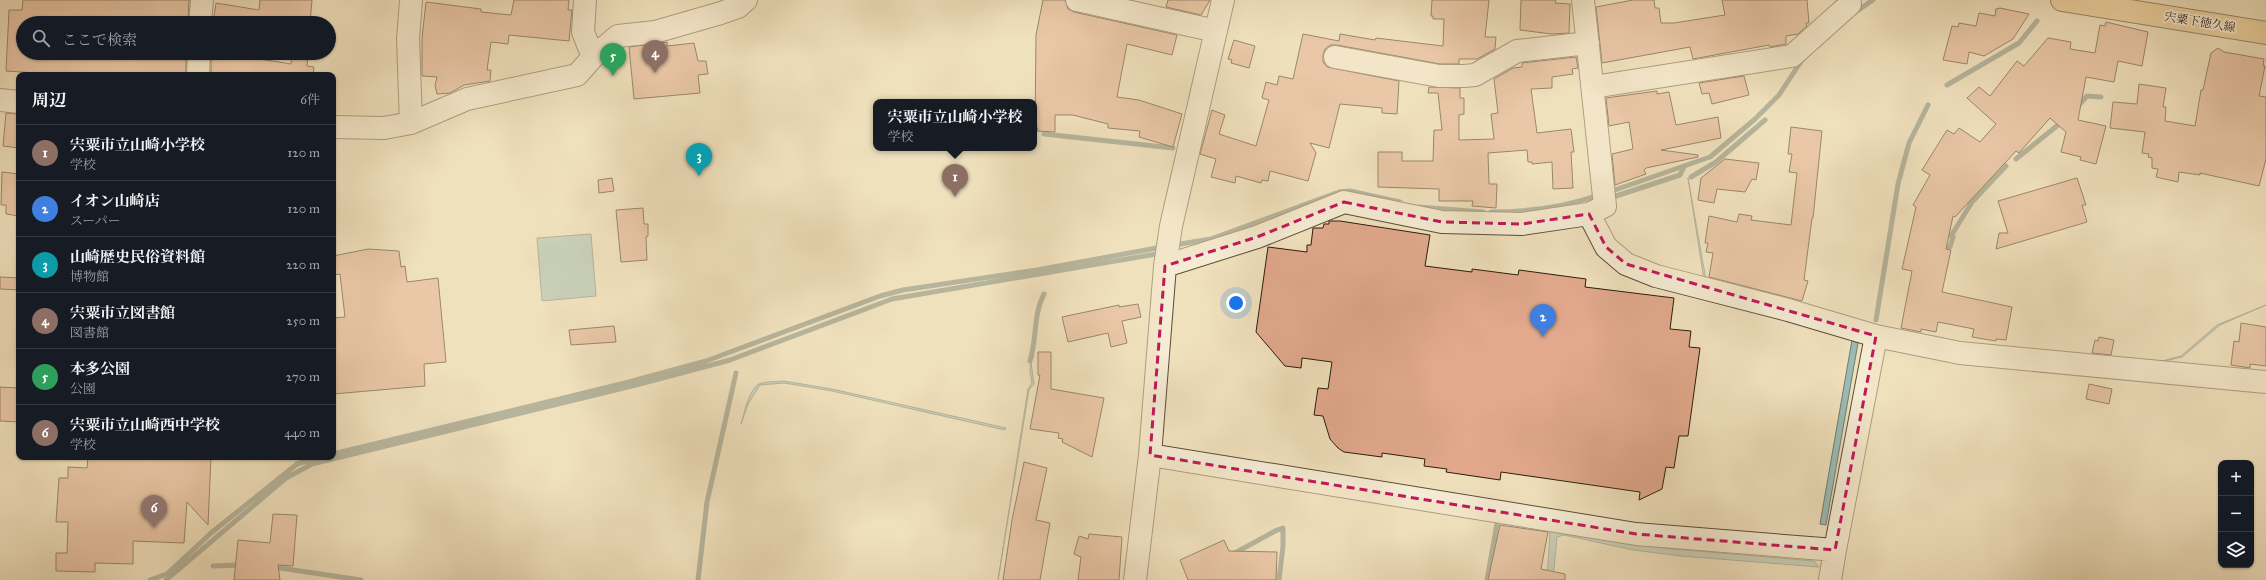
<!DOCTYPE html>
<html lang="ja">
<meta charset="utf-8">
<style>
:root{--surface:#171b24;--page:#20242c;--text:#f1f3f6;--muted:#9ea1a6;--line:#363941;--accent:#0f766e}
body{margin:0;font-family:"IM FELL Great Primer","Noto Serif JP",serif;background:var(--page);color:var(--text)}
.controls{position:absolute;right:12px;bottom:12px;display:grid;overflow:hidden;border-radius:8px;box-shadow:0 1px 3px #0004}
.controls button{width:36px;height:36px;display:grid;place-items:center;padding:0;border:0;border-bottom:1px solid var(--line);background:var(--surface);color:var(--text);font:20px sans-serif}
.you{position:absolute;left:1236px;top:303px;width:14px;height:14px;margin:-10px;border:3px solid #fff;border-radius:50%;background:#1a73e8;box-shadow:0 0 0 6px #1a73e833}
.badge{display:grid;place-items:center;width:26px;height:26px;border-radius:50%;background:var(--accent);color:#fff;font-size:13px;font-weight:700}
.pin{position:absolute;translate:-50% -33px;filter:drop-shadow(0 1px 2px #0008)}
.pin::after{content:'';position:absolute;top:21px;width:14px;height:12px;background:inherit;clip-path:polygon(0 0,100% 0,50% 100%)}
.popup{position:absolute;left:873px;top:99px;width:164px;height:52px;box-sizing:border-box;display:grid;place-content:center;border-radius:8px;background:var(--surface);filter:drop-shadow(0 1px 3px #0005);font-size:13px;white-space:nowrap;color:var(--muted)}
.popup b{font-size:15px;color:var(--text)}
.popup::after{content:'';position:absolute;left:50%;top:100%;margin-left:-8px;border:8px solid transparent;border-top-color:var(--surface)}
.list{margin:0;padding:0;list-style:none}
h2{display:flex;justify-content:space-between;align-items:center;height:52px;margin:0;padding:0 16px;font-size:17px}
h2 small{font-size:13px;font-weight:400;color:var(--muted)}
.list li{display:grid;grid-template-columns:26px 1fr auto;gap:12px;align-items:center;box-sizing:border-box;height:56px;padding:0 16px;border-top:1px solid var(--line)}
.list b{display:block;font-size:15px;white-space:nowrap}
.list p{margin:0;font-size:13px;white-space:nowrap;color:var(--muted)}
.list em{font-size:13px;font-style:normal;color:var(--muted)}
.icon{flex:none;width:22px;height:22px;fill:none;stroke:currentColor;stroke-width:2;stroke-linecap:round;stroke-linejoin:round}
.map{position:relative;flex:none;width:2266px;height:580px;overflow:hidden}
.search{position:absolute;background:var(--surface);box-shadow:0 1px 3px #0004;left:16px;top:16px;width:320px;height:44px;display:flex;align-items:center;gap:10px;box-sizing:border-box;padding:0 14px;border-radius:22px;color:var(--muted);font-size:15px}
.panel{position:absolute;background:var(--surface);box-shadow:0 1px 3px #0004;left:16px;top:72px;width:320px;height:388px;border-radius:8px}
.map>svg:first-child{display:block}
.water{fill:#9bbcb6;stroke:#6f7c72}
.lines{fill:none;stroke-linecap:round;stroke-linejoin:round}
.stream{stroke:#6f7c72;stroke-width:5}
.building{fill:#e2a98d;stroke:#2c1c0c}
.minor-casing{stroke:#5d4d38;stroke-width:24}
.major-casing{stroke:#2c1c0c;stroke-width:24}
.minor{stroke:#f5ecd4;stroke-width:22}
.major{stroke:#e8c07e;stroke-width:22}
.marked{fill:none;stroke:#c2185b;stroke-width:3;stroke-dasharray:8 5;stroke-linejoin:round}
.labels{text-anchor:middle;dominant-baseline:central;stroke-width:3.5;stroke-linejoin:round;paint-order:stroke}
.street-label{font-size:12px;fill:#2c1c0c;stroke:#f5ecd4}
</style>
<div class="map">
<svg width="2266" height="580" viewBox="0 0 2266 580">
<rect width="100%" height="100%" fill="#f0e1bd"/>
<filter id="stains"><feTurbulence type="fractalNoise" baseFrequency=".005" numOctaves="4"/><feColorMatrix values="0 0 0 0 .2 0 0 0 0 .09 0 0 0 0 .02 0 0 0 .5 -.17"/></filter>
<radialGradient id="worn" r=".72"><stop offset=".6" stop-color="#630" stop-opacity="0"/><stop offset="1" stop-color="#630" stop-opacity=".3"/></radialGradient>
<!-- water -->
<path class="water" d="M1688,178L1706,280H1704Z
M591,234L596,296L542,301L537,238Z
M2266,305L2220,325L2182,357L2139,367L2181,356L2217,325Z
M1852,340L1858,343L1826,525L1820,524Z
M1031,355H1034L1031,362L1034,384L1029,390L998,580L1028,389L1032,383L1030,371Z
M784,381L832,389L1006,428L1005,430L832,391L784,383L760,385L748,404L741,424C744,414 749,389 759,384C766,381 777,382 784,381Z
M1556,527L1662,548L1814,561L1819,567L1681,556L1633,550L1564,535L1557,537L1553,580H1547L1550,532Z"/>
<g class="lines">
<!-- stream -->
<path class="stream" d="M1854,13L1873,0
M1947,85L2019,43L2037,21
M2077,107L2087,96L2101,97
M1044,134L1173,148
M2016,159L2063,121
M1691,177L1716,162L1765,120
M1609,192L1710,157L1755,119L1779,95L1802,60
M1610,198L1680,175L1684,167
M1419,207L1483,212
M1491,212C1528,212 1564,207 1599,195
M1174,245L1211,239L1339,192L1350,191L1400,202
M1941,246L1950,247L1953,237L1951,236L1972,202L2006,166
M1876,320L1898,184L1909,143L1928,105
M1030,361C1037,339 1033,315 1044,294
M333,454L625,383L706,361L880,296L903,290L1037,270L1162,247
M1233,554L1277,530L1283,528V546L1279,580
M213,566L241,565
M273,567L361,580
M150,580L167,574L211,533L297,464L320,457
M166,580L286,478L312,464L636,385L730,360L892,299L1162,253
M698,580L707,502L736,373
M1487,580L1498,518"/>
</g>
<!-- building -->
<path class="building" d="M23,0H189L188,23H23V53H186V75H66L6,71L9,10H22Z
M260,0H312L310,23H213L216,3L259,10Z
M514,0H569L568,10H572L569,41L509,35L508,44L491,42L487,70H491L490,81L464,85L450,93L437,94L435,85L437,77L422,76V38L426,2L481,9V12L511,15Z
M1043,0H1065L1068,9L1074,12L1177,35L1172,55L1127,44L1117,97L1139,100L1182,114L1173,147L1139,137L1140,131L1108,128V124L1073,115H1055V132L1037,131L1038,128H1035L1036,35Z
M1168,0H1210L1201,15L1166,7Z
M1432,0H1489L1485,37H1496L1495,49L1477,59H1459V64H1440L1337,45H1330L1325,49L1323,55V62L1327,67L1399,81L1397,114L1382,113V108L1340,104L1329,148L1310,143L1316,153L1308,181L1270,171L1268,181L1262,180L1261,183L1236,176L1235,183L1211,177L1216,159L1200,154L1212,110L1225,115L1219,134L1256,146L1269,100L1262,98L1266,82L1277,85L1279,76L1293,79L1303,34L1339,41L1340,34L1375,40L1376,38L1443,46L1444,19H1433V16H1431Z
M1521,0H1556L1555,3L1570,4L1569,33L1552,34L1520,30Z
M1633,0H1654L1655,8H1659L1661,23H1674L1725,15L1722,0H1807L1809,23H1806L1807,26L1798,34L1786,36V44L1770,47L1769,45L1693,59L1690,47L1602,63L1596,7Z
M2000,8L2029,14L2013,39L1984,56L1969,52L1967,64L1943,60L1952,26L1958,27L1959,23L1976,26L1979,13L1995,16L1996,9Z
M2106,22L2148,32L2142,66L2118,61L2114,82L2086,77L2078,120L2106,126L2096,164L2080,160L2081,157L2061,152L2066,132L2050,118L2019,153L2016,151L1955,217L1953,216L1946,249L1951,250L1942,292L2012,307L2006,340L1996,339V341L1972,337L1974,329L1938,322L1936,332L1921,329V332L1901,328L1912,271L1902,269L1916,207L1913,205L1930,175L1922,170L1947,130L1954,134L1959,128L1980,142L1996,124L1967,98L1979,87L1990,96L2017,61L2024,66L2048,38L2071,42L2070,49L2095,53L2100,25L2105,26Z
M1234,40L1255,46L1249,68L1231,63L1232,60L1228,59Z
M667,42V46L694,43L698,61H706L708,74L698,75L700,93L634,99L629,47Z
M2218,48L2224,52L2264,59L2263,66H2265L2259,96L2266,97V159L2259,186L2200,173V175L2179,172L2178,182L2156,177L2158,169L2152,168V158L2148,157L2149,154L2142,153L2145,132L2110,128L2113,102L2137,104L2139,84L2166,88L2163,107H2166L2165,121L2195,126L2201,90H2203L2211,53Z
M211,53H255L254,58L291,64L292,53H308L307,66L314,67L313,75H211Z
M1576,57L1578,68L1572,69L1573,74L1552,77V88L1531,89L1537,133L1571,129L1574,152H1571L1573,188L1553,189L1552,162L1532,164V162H1528L1527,150L1488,153L1489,184H1497L1496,208L1472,206L1473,201H1439V189L1378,187V152H1402V161H1433L1434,130H1442L1438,93H1428L1429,87L1460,88V98H1464V114L1459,115V140L1494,139L1491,114L1498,113L1494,79L1513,68L1522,67V63Z
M1744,76L1749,95L1712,104L1709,93L1702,94L1699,83Z
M1657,91V94L1669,92L1676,125L1718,117L1721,138L1661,150L1698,155V157L1646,168L1644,170L1646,174L1615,185L1612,154L1633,149L1629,122L1609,126L1606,98Z
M6,113L19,114V148L3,146Z
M1791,127L1822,131L1813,218H1812L1804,280L1808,281L1802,301L1709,277L1713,253L1706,252L1708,243H1705L1709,216L1737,222L1739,214L1752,216L1751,220L1791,225L1797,173L1789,172L1792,154H1788Z
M1725,159L1759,163L1756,180L1752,179L1745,192L1717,189L1714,203L1698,200L1701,178Z
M2,172L19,174V216L6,214V205H1Z
M612,178L614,191L599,193L598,180Z
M2077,178L2086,205H2082L2087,222L1996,249L1999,233H2008L1998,201Z
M643,208L644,224H648V236L646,237L647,260L621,262L616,210Z
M1329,221H1340L1430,235L1425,266L1472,272V269L1518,275L1519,270L1586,279L1585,287L1674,298L1670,329L1691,331L1689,347L1700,348L1688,436H1679L1674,468L1666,467L1662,489L1639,500L1640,492L1501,472L1500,480L1446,472L1447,469L1424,466L1425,459L1382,453V457L1344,452L1338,448L1330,439L1323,416L1314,415L1318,388L1328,389L1332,362L1302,358L1301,368L1285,366L1256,332L1268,247L1307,252V245H1311L1313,228H1323L1324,224H1329Z
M368,249L399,251L401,267L405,266L407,282L438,278L446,362L424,364L425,386L333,394V318L345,317L340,274L333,275V256Z
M0,277L19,278V290L0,289Z
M1138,304L1141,317L1122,321L1127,343L1111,347L1108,333L1068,342L1062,317L1119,305V307Z
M2241,323L2266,327V366L2250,364V368L2231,365L2234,341L2239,342Z
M614,326L616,342L571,345L569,330Z
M2099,337L2114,340L2111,355L2092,353L2095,340L2098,341Z
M1038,352H1051V389L1104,398L1092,457L1062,442L1063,439L1058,438L1059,433L1030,429L1040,375H1038Z
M2089,384L2112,389L2109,404L2086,399Z
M0,387L19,388V422L0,421Z
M88,457H211L208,525L187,502L184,543L133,541V564L95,563V572L56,571V553H67L68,522H56L59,478H68V467L87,468Z
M1024,462L1047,468L1036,520L1050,523L1040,580H1003L1012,520Z
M273,514L297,515L293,566L278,565L280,580H234L238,540L270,543Z
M1500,525L1548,532L1541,569L1565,574V580H1488Z
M1089,534L1122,537L1119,580H1078L1081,557L1074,554L1079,536L1088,539Z
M1224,540L1229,551L1277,552L1276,580H1188L1180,560Z"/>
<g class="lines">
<defs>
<path id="minor" d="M411,0L408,39L411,123
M585,0L583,32L593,57
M1077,0L1216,31
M1583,0L1605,206L1589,214
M200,23L202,0
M1335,57L1439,76H1464L1475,75L1517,51L1588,43
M198,75L199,53
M1593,87L1792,56L1850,4L1849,0
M0,100L19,102
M333,127L384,128L411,123L467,99L577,75L593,57L618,36L655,32L721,13L738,7L746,0
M1165,266L1257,237L1344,202L1442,222L1522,224L1589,214L1606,247L1626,264L1656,276L1788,310L1876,336L1960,353L2266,382
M1150,455L1636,534L1835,550L1876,336
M1135,580L1150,455L1165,266L1171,226L1223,0
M1830,580L1835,550"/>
<path id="major" d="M2062,0L2266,33"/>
</defs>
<!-- minor casing -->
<use href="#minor" class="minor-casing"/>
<!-- major casing -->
<use href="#major" class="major-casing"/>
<!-- minor -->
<use href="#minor" class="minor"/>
<!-- major -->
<use href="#major" class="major"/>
</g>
<!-- marked area -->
<path d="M0 0H2266V580H0ZM1344,202L1442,222L1522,224L1589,214L1606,247L1626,264L1876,336L1835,550L1636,534L1150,455L1165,266L1257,237Z" fill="#f0e1bd" fill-opacity=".55" fill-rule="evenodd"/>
<path class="marked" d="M1344,202L1442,222L1522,224L1589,214L1606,247L1626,264L1876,336L1835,550L1636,534L1150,455L1165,266L1257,237Z"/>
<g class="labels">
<!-- street labels -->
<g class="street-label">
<text transform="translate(2200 22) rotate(9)">宍粟下徳久線</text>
</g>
</g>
<rect width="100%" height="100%" filter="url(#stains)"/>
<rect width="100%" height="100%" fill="url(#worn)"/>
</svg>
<div class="controls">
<button>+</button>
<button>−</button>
<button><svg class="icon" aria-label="layers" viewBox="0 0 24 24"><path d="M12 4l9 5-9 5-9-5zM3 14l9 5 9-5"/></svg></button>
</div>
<div class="you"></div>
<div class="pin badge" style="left:955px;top:197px;background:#8d6e63">1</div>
<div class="popup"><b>宍粟市立山崎小学校</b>学校</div>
<div class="pin badge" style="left:1543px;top:337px;background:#3f7fe0">2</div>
<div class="pin badge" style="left:699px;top:176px;background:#0f9aa8">3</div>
<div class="pin badge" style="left:655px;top:73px;background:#8d6e63">4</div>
<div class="pin badge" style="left:613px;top:76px;background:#2e9e5b">5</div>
<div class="pin badge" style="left:154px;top:528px;background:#8d6e63">6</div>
<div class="search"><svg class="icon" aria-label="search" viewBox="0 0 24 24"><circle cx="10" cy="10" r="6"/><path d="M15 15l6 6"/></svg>ここで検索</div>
<section class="panel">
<h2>周辺<small>6件</small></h2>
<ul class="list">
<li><span class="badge" style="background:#8d6e63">1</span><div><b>宍粟市立山崎小学校</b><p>学校</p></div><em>120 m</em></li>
<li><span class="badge" style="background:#3f7fe0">2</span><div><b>イオン山崎店</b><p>スーパー</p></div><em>120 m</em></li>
<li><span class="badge" style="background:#0f9aa8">3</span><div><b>山崎歴史民俗資料館</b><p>博物館</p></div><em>220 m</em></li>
<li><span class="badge" style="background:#8d6e63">4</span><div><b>宍粟市立図書館</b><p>図書館</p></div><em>250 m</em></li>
<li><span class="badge" style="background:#2e9e5b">5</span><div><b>本多公園</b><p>公園</p></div><em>270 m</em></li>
<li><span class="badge" style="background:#8d6e63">6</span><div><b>宍粟市立山崎西中学校</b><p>学校</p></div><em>440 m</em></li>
</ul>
</section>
</div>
